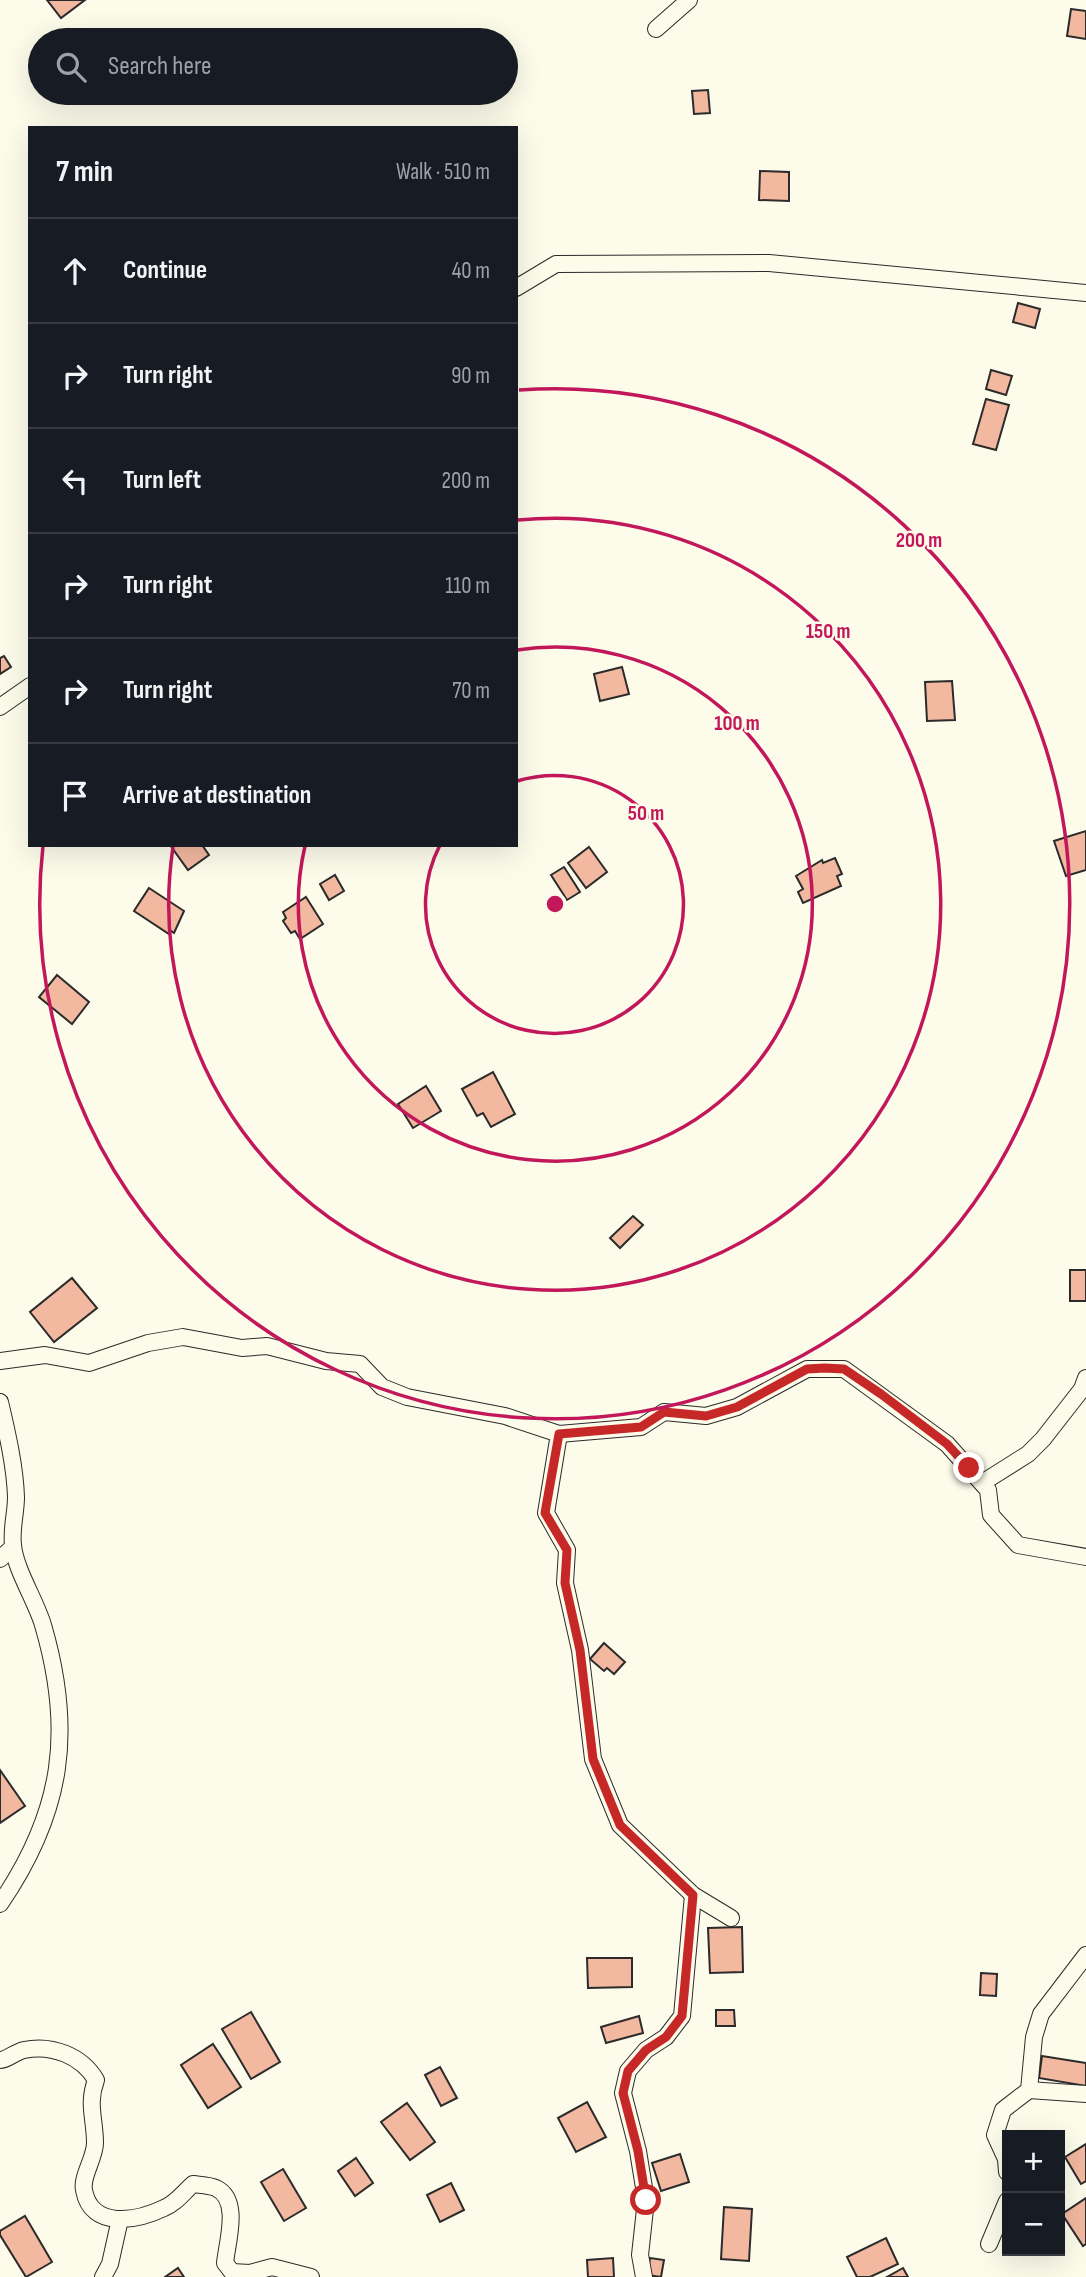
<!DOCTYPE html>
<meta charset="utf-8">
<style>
body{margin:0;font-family:"Sofia Sans Condensed",sans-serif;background:#20242c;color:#f1f3f6}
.controls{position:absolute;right:21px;bottom:21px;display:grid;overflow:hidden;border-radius:0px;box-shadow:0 7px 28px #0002}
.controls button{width:63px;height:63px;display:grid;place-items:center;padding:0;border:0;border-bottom:2px solid #363941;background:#171b24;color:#f1f3f6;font:35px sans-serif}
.stop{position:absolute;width:21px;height:21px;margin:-16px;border:5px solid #c62828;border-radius:50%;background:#fff}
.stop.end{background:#c62828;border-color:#fff;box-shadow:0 2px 7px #0008}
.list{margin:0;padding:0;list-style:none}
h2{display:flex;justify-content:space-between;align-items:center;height:91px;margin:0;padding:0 28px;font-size:30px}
h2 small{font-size:23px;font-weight:400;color:#9ea1a6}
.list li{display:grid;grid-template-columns:46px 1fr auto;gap:21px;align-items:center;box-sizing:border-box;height:105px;padding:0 28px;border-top:2px solid #363941}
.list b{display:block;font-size:26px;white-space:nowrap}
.list em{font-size:23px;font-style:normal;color:#9ea1a6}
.icon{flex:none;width:38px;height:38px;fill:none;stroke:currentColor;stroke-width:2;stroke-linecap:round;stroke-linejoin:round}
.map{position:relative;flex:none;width:1086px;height:2277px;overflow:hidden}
.search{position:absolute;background:#171b24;box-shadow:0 7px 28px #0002;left:28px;top:28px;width:490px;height:77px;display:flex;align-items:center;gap:18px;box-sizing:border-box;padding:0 24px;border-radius:38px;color:#9ea1a6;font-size:26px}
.panel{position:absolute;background:#171b24;box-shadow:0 7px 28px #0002;left:28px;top:126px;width:490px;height:721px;border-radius:0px}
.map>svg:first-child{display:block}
.building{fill:#f2b8a0;stroke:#2b2b2b;stroke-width:2}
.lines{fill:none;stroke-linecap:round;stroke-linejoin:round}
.minor-casing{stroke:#2b2b2b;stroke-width:18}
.minor{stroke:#fdfbea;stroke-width:16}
.route{stroke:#c62828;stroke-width:9}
.ring{fill:none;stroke:#c2185b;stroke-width:3.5}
.centre{fill:#c2185b;stroke:#fdfbea;stroke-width:3.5}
.ring-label{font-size:21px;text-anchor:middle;font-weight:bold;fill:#c2185b;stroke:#fdfbea;stroke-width:5;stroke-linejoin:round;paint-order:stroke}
</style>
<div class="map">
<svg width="1086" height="2277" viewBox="0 0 1086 2277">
<rect width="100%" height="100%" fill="#fdfbea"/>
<!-- building -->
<g class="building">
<polygon points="47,0 85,0 61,18"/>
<polygon points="1071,9 1086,11 1086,39 1067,36"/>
<polygon points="708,90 710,113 694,114 692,91"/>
<polygon points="760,171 789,172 789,201 759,200"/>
<polygon points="1018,303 1040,309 1035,328 1013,322"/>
<polygon points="991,370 1012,376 1006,395 986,389"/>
<polygon points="986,399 1009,405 996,450 973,444"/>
<polygon points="4,656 11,667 0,674 0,658"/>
<polygon points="622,667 629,694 600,701 594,674"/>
<polygon points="952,681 955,720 927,721 925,682"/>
<polygon points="1086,831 1086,870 1066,876 1054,841"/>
<polygon points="170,845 202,845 209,855 188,870"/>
<polygon points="589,847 607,872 586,888 568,863"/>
<polygon points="835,858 842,874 837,876 841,886 803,903 798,892 803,889 796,876 822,860 823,863"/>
<polygon points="564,867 580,892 567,900 551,875"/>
<polygon points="335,875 344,891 329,900 320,884"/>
<polygon points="149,888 184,911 174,933 171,931 169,934 134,911"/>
<polygon points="306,897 323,924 300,939 295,931 291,933 283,921 286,918 283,912"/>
<polygon points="57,975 89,1002 72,1024 39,997"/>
<polygon points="493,1072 515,1114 491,1127 483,1113 477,1116 462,1089"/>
<polygon points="426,1086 441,1111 413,1128 398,1104"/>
<polygon points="633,1216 643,1225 620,1248 610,1238"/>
<rect x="1070" y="1270" width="16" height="31"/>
<polygon points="72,1278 97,1308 54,1342 30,1312"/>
<polygon points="604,1643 625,1662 614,1674 607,1668 604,1671 590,1659"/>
<polygon points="0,1770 25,1806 0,1823"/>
<polygon points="742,1927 743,1972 710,1973 708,1928"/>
<polygon points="587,1958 632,1958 632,1987 588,1988"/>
<polygon points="981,1973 997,1974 996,1996 980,1995"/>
<polygon points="716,2010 734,2010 735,2026 716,2026"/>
<polygon points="251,2012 280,2062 251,2079 222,2029"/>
<polygon points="639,2016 643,2033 606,2043 601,2027"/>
<polygon points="213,2044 241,2087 208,2108 181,2065"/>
<polygon points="1042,2056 1086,2063 1086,2086 1039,2078"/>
<polygon points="440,2067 457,2098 441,2106 425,2075"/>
<polygon points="587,2102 606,2137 576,2152 558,2118"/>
<polygon points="407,2103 435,2142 410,2160 381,2122"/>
<polygon points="1086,2144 1086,2181 1081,2184 1065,2157"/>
<polygon points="680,2154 689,2182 661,2191 652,2163"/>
<polygon points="356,2158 373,2183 355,2196 338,2171"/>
<polygon points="283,2169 306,2208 284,2221 261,2182"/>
<polygon points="451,2183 464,2210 440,2222 427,2195"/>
<polygon points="1086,2198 1086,2244 1083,2246 1062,2214"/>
<polygon points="724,2207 752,2209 749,2261 721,2259"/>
<polygon points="25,2216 52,2262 26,2277 0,2235 0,2231"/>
<polygon points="886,2238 898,2264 870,2277 857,2277 847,2257"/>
<polygon points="613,2258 614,2277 588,2277 587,2260"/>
<polygon points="650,2258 664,2260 661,2277 647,2275"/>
<polygon points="178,2268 184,2277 165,2277"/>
<polygon points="903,2268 908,2277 887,2277"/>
</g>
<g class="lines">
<!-- minor casing -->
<g class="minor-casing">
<g id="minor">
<polyline points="656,29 689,0"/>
<polyline points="516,288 556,264 769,263 1086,293"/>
<polyline points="0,707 30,686"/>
<polyline points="0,1361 45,1355 89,1363 148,1343 183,1337 242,1348 267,1346 326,1361 360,1364 382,1387 407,1397 505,1416 559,1434 641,1427 664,1412 706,1416 737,1407 807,1369 844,1369 947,1444 988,1490 991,1515 1018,1545 1086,1557"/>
<path d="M0 1402C7 1432 15 1466 16 1497 16 1513 11 1529 13 1545 15 1569 36 1601 43 1625 74 1731 63 1812 0 1904"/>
<polyline points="559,1434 546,1513 567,1550 565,1583 580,1650 593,1759 620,1825 693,1895 731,1918"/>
<polyline points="982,1483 1028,1454 1043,1439 1082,1389 1086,1378"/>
<polyline points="0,1559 13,1547"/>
<path d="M0 2060C7 2060 15 2052 24 2050 52 2044 82 2056 96 2080 87 2104 95 2119 95 2143 95 2158 81 2177 84 2190 91 2230 137 2221 164 2208 175 2204 184 2192 193 2184 200 2185 209 2185 216 2188 241 2200 227 2242 225 2263L232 2272 250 2273 272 2267 311 2277"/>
<polyline points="1029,2090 1086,2094"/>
<polyline points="1007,2172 1006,2159 995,2135 1003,2110 1029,2090 1034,2037 1041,2014 1086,1955"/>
<polyline points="989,2244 1007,2201"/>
<polyline points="103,2277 110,2264 120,2219"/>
<polyline points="644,2277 640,2255 646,2200 638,2151 623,2093 628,2071 646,2050 666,2037 682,2016 693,1895"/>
</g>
</g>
<!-- minor -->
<use href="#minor" class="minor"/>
</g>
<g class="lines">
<!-- route -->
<polyline class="route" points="646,2200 638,2151 623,2093 628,2071 646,2050 666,2037 682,2016 693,1895 620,1825 593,1759 580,1650 565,1583 567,1550 545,1513 559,1434 641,1427 664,1412 706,1416 737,1407 807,1369 825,1368 844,1369 881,1394 947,1444 969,1468"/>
</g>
<!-- distance rings -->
<g class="ring">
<path d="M517 781A129 129 0 1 1 440 845"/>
<path d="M517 650A257 257 0 1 1 305 846"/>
<path d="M518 520A386 386 0 1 1 173 847"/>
<path d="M519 390A515 515 0 1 1 43 846"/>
</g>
<circle cx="555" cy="904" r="10" class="centre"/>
<g class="ring-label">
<text x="919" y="547">200 m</text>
<text x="828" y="638">150 m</text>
<text x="737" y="730">100 m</text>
<text x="646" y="820">50 m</text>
</g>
</svg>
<div class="controls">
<button>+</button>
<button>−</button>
</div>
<div class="stop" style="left:646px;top:2200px"></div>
<div class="stop end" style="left:969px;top:1468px"></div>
<div class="search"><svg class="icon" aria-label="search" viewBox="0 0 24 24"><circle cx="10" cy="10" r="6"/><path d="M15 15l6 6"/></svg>Search here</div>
<section class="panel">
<h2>7 min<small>Walk · 510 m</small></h2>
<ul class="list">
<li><svg class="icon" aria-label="ahead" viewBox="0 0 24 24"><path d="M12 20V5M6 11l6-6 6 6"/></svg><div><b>Continue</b></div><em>40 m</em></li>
<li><svg class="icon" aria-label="right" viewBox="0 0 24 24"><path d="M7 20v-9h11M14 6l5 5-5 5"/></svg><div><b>Turn right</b></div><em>90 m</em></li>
<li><svg class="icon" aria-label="left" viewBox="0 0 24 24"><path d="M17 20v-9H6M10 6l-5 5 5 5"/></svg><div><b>Turn left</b></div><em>200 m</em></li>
<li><svg class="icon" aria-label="right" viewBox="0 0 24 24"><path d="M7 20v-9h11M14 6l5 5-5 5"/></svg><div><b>Turn right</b></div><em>110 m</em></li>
<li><svg class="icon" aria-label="right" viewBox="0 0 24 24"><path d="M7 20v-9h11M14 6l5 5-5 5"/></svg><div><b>Turn right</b></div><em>70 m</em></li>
<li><svg class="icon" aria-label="arrive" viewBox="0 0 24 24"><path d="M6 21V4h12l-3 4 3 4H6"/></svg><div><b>Arrive at destination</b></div></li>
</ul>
</section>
</div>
